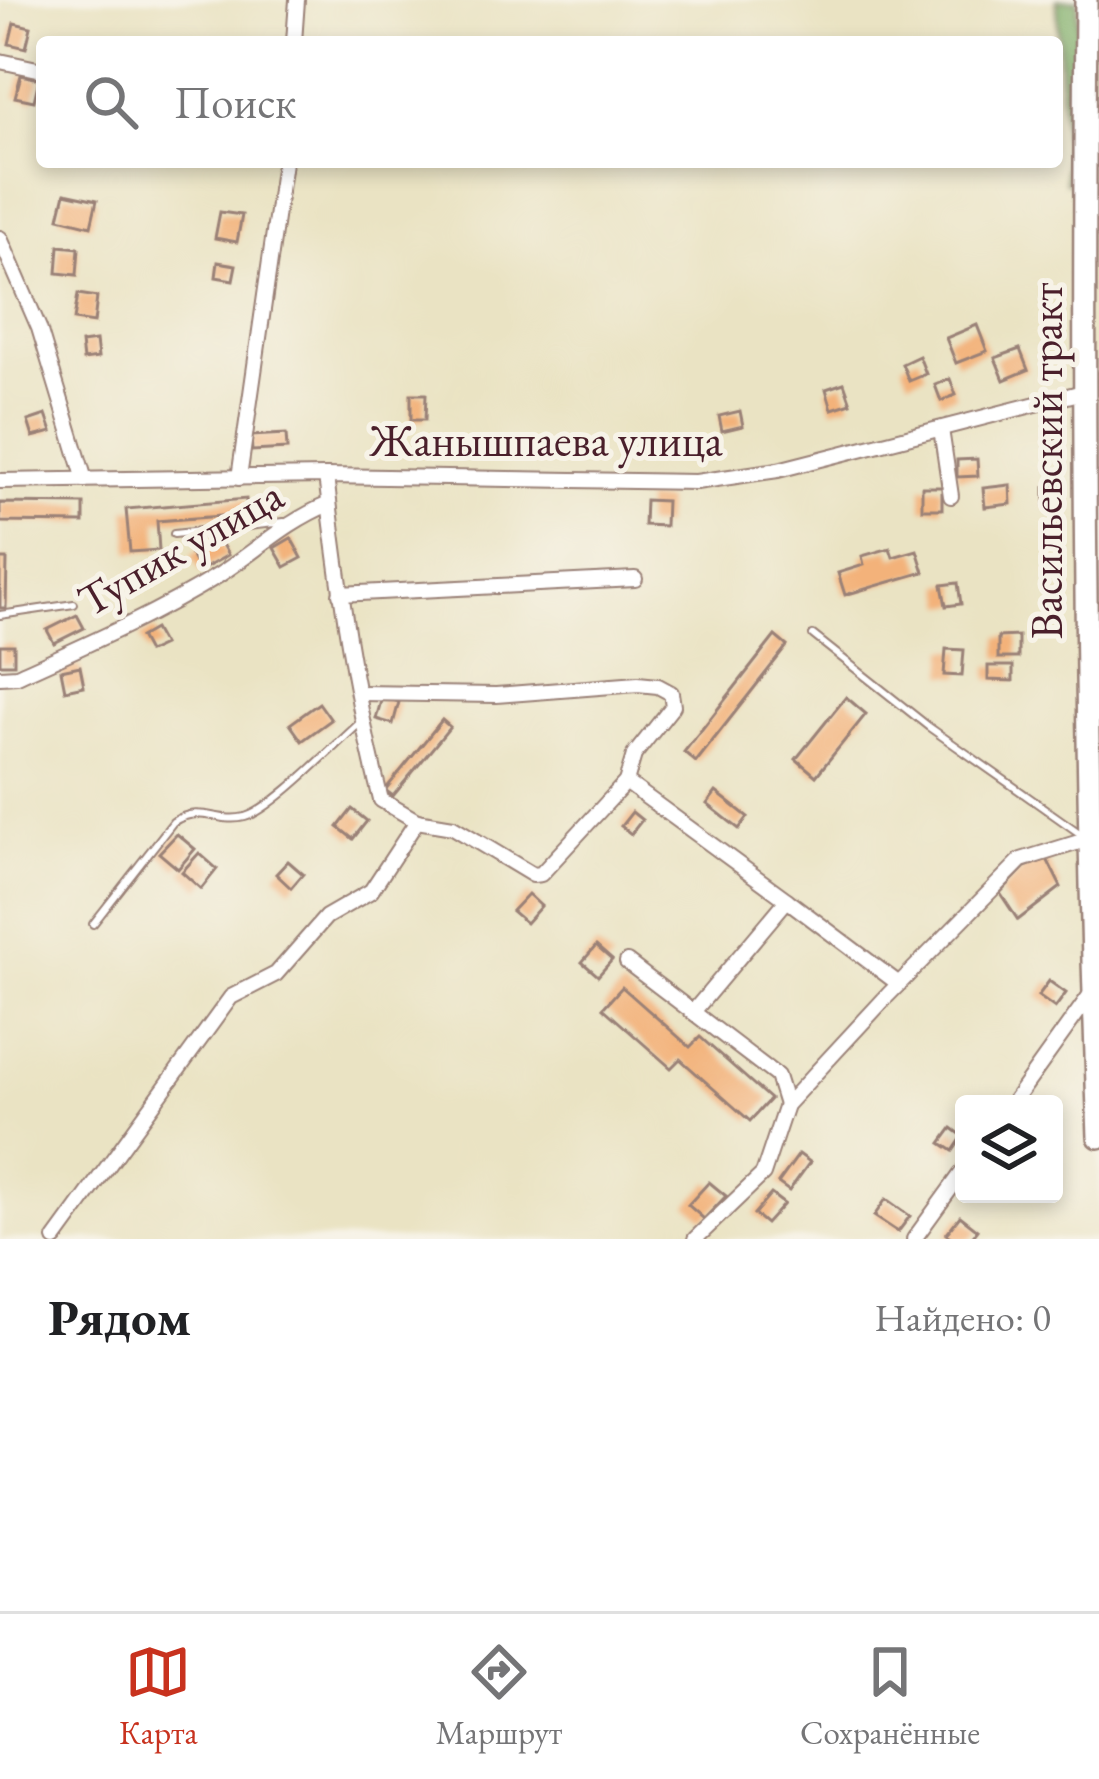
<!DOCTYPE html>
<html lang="ru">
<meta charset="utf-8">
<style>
body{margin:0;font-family:"EB Garamond",serif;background:#f2f2f2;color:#202124}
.controls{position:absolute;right:36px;bottom:36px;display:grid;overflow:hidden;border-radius:12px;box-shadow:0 6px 18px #0003}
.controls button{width:108px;height:108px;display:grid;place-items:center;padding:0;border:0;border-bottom:3px solid #e0e0e0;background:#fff;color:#202124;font:60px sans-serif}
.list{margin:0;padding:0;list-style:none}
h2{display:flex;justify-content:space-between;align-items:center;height:156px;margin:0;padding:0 48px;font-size:51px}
h2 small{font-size:39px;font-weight:400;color:#757577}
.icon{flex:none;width:66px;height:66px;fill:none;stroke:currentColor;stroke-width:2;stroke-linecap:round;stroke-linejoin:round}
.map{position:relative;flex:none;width:1099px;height:1239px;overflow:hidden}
.search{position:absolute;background:#fff;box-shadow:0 6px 18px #0003;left:36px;right:36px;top:36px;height:132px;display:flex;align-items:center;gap:30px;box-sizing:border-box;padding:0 42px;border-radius:12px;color:#757577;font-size:45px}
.sheet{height:372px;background:#fff}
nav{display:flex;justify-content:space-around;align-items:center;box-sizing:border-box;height:168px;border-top:3px solid #e0e0e0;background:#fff;font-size:33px;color:#757577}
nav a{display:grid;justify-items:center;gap:6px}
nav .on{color:#c8321e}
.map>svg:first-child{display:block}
.forest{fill:#7fae68;stroke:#64664a;stroke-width:3}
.building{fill:#f3b27a}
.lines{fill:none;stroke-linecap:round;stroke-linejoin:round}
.lane-casing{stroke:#9a8177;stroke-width:10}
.street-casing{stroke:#9a8177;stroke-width:18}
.primary-casing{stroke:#9a8177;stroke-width:26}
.lane{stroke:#fff;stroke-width:6}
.street{stroke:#fff;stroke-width:14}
.primary{stroke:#fff;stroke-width:21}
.labels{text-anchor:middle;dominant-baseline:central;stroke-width:10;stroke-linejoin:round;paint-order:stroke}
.street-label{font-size:45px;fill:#4a1f2b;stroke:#f7f3e8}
</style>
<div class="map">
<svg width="1099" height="1239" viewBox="0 0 1099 1239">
<rect width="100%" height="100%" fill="#f7f3e8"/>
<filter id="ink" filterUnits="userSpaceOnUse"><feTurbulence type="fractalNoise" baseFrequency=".00833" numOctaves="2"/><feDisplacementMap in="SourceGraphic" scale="24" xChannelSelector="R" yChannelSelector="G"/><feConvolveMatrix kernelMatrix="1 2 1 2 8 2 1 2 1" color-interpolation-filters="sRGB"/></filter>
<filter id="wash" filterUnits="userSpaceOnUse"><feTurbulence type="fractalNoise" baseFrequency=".004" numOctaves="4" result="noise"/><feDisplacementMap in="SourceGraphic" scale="48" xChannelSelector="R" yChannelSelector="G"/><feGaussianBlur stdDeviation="2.7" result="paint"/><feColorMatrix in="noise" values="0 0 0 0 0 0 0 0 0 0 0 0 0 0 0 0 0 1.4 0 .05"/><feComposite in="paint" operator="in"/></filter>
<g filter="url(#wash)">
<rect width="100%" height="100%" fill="#eae3c3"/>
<!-- forest -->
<polygon class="forest" points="1057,0 1078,0 1077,184 1065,182"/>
<g id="blocks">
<!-- building -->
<g class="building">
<polygon points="14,23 31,27 26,48 9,44"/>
<polygon points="21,75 39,79 34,101 15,97"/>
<polygon points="65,193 97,200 91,226 59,218"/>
<polygon points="220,212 242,215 237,242 215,238"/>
<polygon points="59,246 79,248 77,275 57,273"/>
<polygon points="218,262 236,265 233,280 216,277"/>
<polygon points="78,294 97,297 94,323 74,320"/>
<polygon points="977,325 987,351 956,363 946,338"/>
<polygon points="96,341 98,358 83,360 81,343"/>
<polygon points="1020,349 1028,370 1004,380 995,358"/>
<polygon points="919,356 926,374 909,381 902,364"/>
<polygon points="950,379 956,395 941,401 935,385"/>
<polygon points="844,383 851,403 832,409 826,389"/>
<polygon points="411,394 426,394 425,420 411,420"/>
<polygon points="740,411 743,426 722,431 719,416"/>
<polygon points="46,415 52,432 33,437 28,421"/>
<polygon points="1058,420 1059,439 1047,439 1046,421"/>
<polygon points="286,434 287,449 252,451 251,436"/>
<polygon points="977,459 978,476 957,477 957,460"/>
<polygon points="1010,485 1011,504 985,507 983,488"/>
<rect x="922" y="487" width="20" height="22"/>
<rect x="1045" y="487" width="15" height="20"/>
<polygon points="246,499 247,514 157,521 159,550 130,552 126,509"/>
<polygon points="645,500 666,501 665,526 644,525"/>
<polygon points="0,503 84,504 84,523 0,522"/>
<polygon points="291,538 302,558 285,567 274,548"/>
<polygon points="219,539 228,555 200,571 191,555"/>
<polygon points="890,548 893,557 917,550 924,572 845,595 838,573 864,565 862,556"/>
<polygon points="0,559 7,559 6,608 0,608"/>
<polygon points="958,583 961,604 946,606 942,585"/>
<polygon points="77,615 84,628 54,643 47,630"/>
<polygon points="154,629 163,645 148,652 140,637"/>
<polygon points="775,636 787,646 696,762 684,752"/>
<polygon points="1018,636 1018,658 998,658 998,637"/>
<rect x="0" y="645" width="14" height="19"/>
<polygon points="946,649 964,650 962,676 944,675"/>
<polygon points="80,666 84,686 65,690 61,670"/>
<polygon points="988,666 1013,666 1013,681 988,680"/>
<polygon points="382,697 399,702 393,724 376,719"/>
<polygon points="846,697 866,714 816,776 796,759"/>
<polygon points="319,703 331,720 302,741 290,724"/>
<polygon points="442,720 450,727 393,796 385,790"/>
<polygon points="716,792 748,817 739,829 707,804"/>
<polygon points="352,809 367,821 353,839 338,827"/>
<polygon points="632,812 642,820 631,834 621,826"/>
<polygon points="177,834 195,849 178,869 159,853"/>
<polygon points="199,853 217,869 201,889 182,872"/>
<polygon points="1047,859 1061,887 1018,920 1000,893 1025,867"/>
<polygon points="288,861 303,874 291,888 276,874"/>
<polygon points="528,894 541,906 526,923 512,911"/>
<polygon points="596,946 612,960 598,976 582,962"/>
<polygon points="1049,981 1066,993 1055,1008 1038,996"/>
<polygon points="622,987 690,1047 700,1037 770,1099 750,1121 680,1059 671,1068 603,1008"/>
<polygon points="952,1128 963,1136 953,1151 941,1143"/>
<polygon points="799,1154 810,1162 789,1191 778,1183"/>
<polygon points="709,1182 726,1196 704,1219 688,1205"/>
<polygon points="771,1194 784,1204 766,1224 754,1214"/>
<polygon points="886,1199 910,1216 898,1232 874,1216"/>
<polygon points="960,1216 978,1230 971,1239 953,1239 946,1234"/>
</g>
</g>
</g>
<g filter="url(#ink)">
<use href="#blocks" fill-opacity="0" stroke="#9a8177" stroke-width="3"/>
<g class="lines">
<!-- lane casing -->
<g class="lane-casing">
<g id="lane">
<polyline points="174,534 284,522"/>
<polyline points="0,615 74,604"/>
<polyline points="813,635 929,727 1085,837"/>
<path d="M93 924 173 822C200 804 218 824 245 817 271 811 338 742 361 722"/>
</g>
</g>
<!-- street casing -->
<g class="street-casing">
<g id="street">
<polyline points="294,42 297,0"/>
<polyline points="0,61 42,70"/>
<polyline points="0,238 39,328 85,480"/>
<polyline points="941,429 951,496"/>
<polyline points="239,478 284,162"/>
<polyline points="0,481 326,476 696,482 778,470 1083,392"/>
<polyline points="340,594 635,579"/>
<path d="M0 677 17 676C86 645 155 615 219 575 256 551 287 521 329 504"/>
<polyline points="360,693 496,695 638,684 658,686 671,693 673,706 634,755 626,782"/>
<polyline points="417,821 453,827 533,875 541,874 626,782 787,900"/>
<polyline points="627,962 777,1076 786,1105"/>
<polyline points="693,1012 787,900 899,984"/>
<polyline points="1012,1104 1093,991"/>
<path d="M55 1239 231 997 276 974 326 917 371 891 417 821 381 800C354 694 339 585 326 476"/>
<polyline points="695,1239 763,1174 786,1105 888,995 1021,860 1089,839"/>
<polyline points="914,1239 964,1170"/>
</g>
</g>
<!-- primary casing -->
<g class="primary-casing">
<path id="primary" d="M1086 0C1083 379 1084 758 1099 1137"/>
</g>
<!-- lane -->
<use href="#lane" class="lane"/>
<!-- street -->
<use href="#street" class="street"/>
<!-- primary -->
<use href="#primary" class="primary"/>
</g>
</g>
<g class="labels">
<!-- street labels -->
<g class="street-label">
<text x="546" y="440">Жанышпаева улица</text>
<text transform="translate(1046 461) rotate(-90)">Васильевский тракт</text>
<text transform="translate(180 547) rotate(-30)">Тупик улица</text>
</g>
</g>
</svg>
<div class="controls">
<button><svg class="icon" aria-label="layers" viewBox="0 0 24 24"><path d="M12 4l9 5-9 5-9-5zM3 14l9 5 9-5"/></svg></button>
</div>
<div class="search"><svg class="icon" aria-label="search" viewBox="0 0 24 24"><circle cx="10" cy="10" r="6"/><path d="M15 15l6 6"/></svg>Поиск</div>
</div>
<section class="sheet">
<h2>Рядом<small>Найдено: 0</small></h2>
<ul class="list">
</ul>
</section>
<nav>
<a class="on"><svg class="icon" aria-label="map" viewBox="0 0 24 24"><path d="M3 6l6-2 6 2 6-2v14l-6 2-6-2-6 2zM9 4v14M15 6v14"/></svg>Карта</a>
<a><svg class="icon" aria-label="directions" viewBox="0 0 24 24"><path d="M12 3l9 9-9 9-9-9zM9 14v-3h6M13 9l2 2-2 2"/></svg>Маршрут</a>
<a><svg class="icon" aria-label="saved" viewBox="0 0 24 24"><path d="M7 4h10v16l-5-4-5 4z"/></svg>Сохранённые</a>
</nav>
